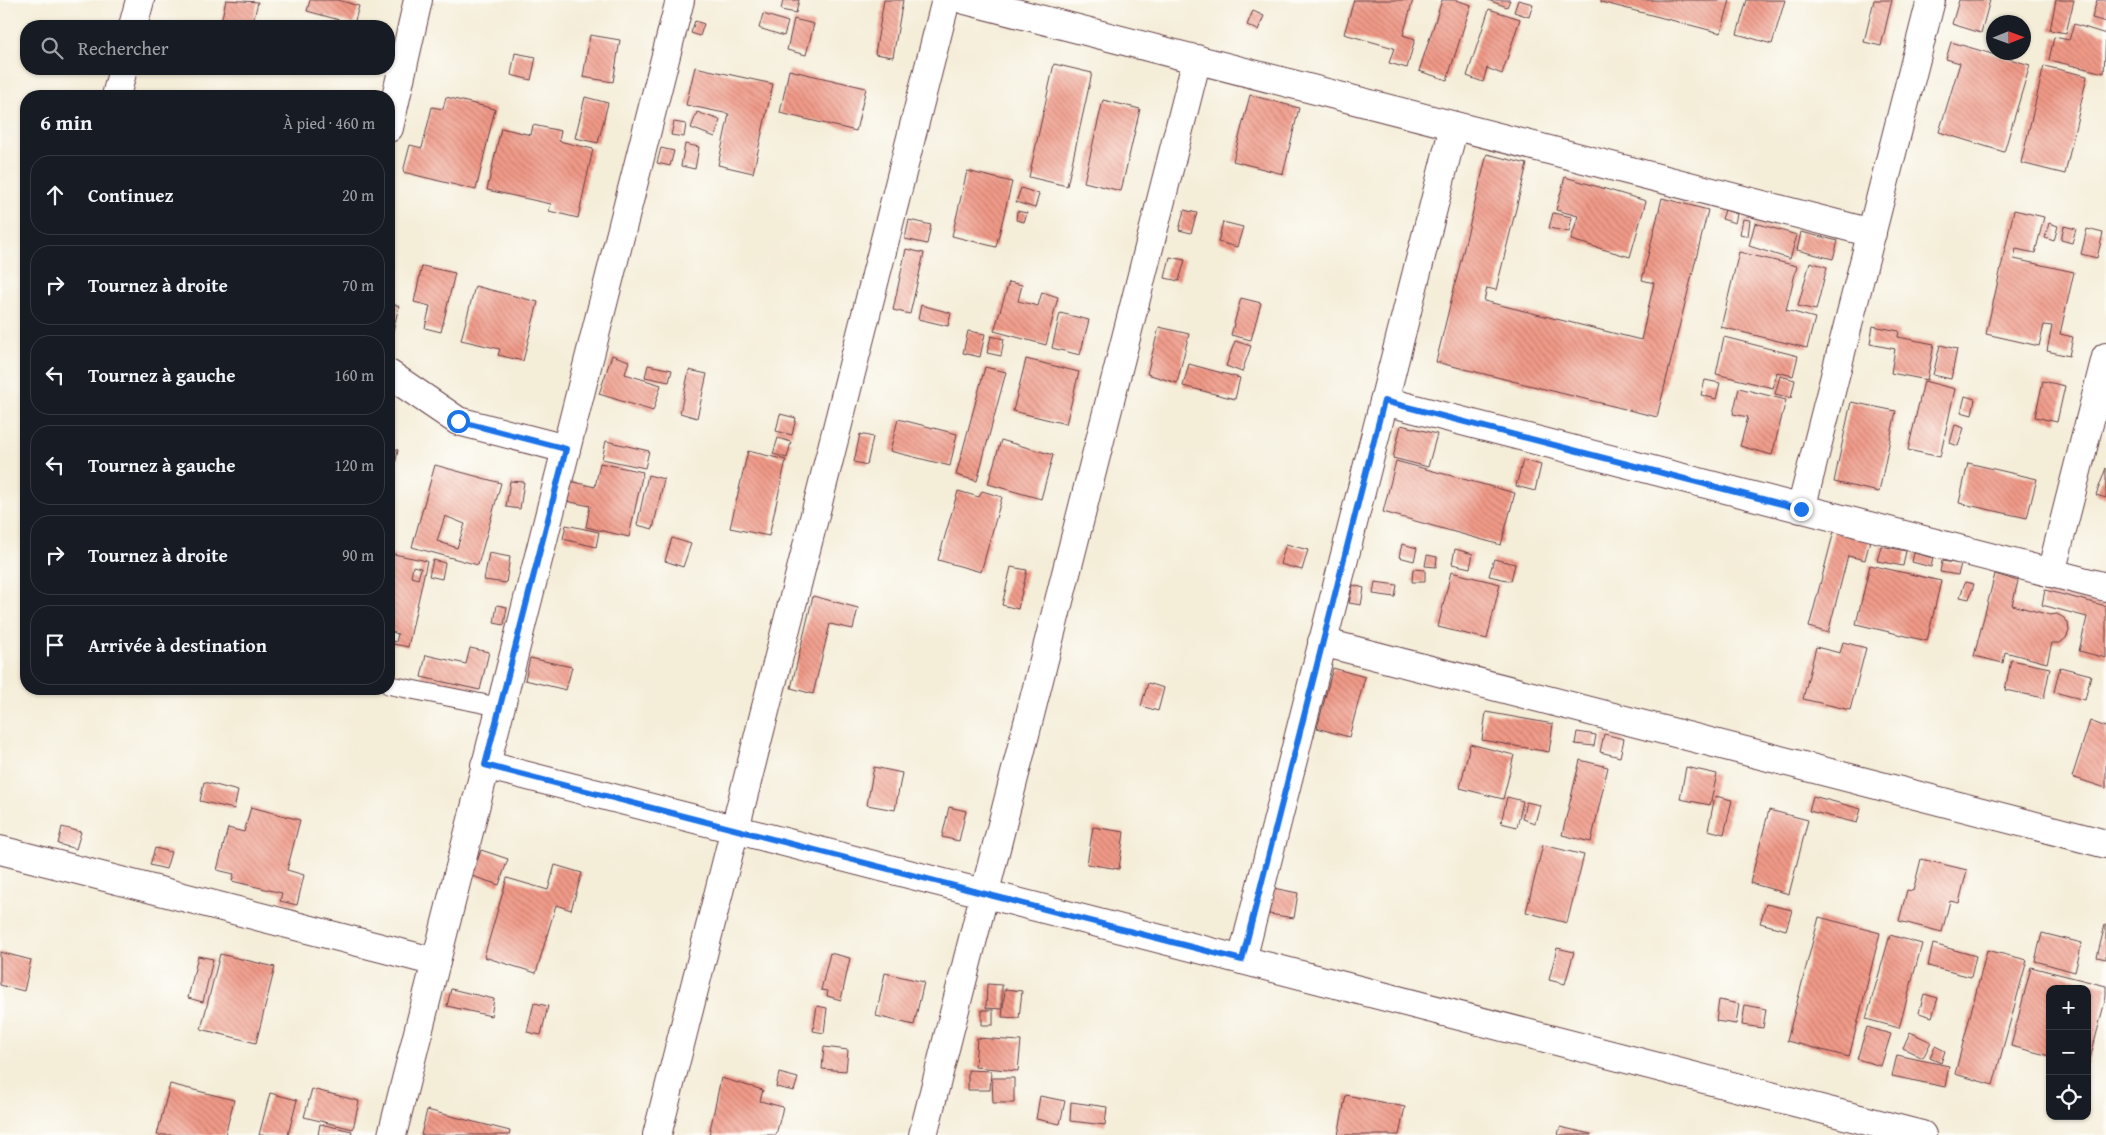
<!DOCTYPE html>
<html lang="fr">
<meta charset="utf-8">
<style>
body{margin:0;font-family:"Gentium Book Plus",serif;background:#242831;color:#f1f3f6}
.controls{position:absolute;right:15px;bottom:15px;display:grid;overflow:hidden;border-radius:10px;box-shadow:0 1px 4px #0004}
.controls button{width:45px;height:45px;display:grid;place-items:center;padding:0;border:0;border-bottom:1px solid #363941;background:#171b24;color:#f1f3f6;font:25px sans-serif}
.compass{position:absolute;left:1986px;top:15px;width:45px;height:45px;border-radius:50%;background:#171b24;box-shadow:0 1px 4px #0004;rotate:89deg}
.stop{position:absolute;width:15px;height:15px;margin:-11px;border:4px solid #1a73e8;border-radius:50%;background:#fff}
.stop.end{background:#1a73e8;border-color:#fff;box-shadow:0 1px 5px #0008}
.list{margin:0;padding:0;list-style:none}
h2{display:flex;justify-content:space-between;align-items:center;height:65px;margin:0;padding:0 20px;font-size:21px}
h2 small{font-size:16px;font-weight:400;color:#9ea1a6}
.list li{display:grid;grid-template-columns:32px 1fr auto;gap:15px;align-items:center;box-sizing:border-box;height:80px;margin:0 10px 10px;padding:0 10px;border:1px solid #363941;border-radius:20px}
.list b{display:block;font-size:19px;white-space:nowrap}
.list em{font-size:16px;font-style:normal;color:#9ea1a6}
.icon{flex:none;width:28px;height:28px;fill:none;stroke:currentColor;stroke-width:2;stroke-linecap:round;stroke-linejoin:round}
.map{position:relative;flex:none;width:2106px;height:1135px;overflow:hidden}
.search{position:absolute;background:#171b24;box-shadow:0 1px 4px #0004;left:20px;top:20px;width:375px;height:55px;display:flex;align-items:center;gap:12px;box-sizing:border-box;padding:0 18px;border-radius:20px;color:#9ea1a6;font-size:19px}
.panel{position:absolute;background:#171b24;box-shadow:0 1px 4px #0004;left:20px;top:90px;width:375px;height:605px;border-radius:20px}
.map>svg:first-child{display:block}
.building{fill:url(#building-back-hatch);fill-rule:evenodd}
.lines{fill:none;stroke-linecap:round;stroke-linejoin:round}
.service-casing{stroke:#643e45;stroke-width:20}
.minor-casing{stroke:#643e45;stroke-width:30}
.service{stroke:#fff;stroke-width:18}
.minor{stroke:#fff;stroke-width:28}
.route{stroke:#1a73e8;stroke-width:6}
</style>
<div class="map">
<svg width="2106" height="1135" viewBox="0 0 2106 1135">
<defs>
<pattern id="building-back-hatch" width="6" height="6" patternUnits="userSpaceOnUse" patternTransform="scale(1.25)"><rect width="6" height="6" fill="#f19a88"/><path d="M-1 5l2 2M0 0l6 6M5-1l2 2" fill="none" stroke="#c57d6f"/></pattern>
</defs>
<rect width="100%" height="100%" fill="#fdfcf7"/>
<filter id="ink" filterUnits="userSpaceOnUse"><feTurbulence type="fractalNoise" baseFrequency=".02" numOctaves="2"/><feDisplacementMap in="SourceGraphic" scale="10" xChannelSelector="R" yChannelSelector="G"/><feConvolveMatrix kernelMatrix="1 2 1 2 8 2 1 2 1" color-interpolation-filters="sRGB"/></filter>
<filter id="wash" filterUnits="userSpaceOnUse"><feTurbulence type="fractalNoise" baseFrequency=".0096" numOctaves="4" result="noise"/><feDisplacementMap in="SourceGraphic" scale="20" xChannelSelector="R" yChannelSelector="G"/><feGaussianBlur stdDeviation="1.12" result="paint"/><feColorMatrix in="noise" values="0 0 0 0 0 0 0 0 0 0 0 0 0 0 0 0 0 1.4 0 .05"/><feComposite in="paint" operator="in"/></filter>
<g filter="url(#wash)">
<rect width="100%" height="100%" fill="#f4edd8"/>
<g id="blocks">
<!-- building -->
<g class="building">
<polygon points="226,0 258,2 252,26 220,26"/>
<polygon points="310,0 338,0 359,6 354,24 307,11"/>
<polygon points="783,0 799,0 796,13 781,10"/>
<polygon points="884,0 903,0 893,57 875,54"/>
<polygon points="1354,0 1413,0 1403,35 1415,39 1407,68 1389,63 1394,48 1344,34"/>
<polygon points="1442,0 1456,0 1471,5 1447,80 1419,71"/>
<polygon points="1488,0 1510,0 1507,7"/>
<polygon points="1518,0 1533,4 1529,17 1514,12"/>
<polygon points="1601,0 1730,0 1721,33 1601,2"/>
<polygon points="1747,0 1785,0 1772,44 1737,34"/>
<polygon points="1874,0 1892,0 1881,46 1864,42"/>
<polygon points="1959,0 1990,0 1981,33 1952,24"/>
<polygon points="2056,0 2074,0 2066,33 2050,30"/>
<polygon points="2097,0 2106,0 2106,22 2092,18"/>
<polygon points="1489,9 1520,19 1502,74 1487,68 1483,82 1467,76"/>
<polygon points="1253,11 1264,16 1258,30 1247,25"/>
<polygon points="763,14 788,22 784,36 759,28"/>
<polygon points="794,19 814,24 806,55 787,50"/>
<polygon points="695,21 704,24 700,36 691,33"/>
<polygon points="2074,24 2106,34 2104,73 2049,60 2054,37 2069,40"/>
<polygon points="590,35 620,40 613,82 583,77"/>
<polygon points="1951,42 2030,65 2004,152 1939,132 1960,63 1946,59"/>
<polygon points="515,53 536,57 531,80 511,75"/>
<polygon points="1054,64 1092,73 1067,186 1029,177"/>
<polygon points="2044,66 2087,76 2065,174 2021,163"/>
<polygon points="695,67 773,84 753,173 718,165 729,114 686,105"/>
<polygon points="789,70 866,88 856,131 780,113"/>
<polygon points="1250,95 1299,108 1283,174 1233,161"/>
<polygon points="446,97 495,109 476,190 403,172 410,145 422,148 432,107 443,109"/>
<polygon points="585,97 608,103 598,143 575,138"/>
<polygon points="1103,100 1140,109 1121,191 1084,182"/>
<polygon points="697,112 720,120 715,137 691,128"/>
<polygon points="674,122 686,124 684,137 671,135"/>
<polygon points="533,125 561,131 559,141 593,149 578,218 549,211 551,204 487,190 501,128 531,135"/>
<polygon points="685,144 699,147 695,169 681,166"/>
<polygon points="661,148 674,151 670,166 657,163"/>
<polygon points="1487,154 1527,164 1496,290 1487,288 1484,301 1641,340 1654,283 1642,280 1662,198 1708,210 1657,417 1436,362"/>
<polygon points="967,171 1012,182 996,247 952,236"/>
<polygon points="1565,177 1646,201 1630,257 1571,240 1578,216 1556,210"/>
<polygon points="1021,188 1039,194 1035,208 1016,202"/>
<polygon points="1184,210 1197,213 1191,233 1179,230"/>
<polygon points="1725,210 1737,214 1735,223 1722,219"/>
<polygon points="2014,210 2044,217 2035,253 2016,249 2014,259 2074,272 2060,334 2073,337 2069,356 2047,351 2052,326 2044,325 2039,346 1986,334"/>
<polygon points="1017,211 1027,213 1024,222 1016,220"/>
<polygon points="1553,213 1572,217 1569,232 1549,228"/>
<polygon points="1743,219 1750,220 1748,236 1740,234"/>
<polygon points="909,220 931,225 927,244 905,239"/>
<polygon points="1223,222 1243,227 1237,247 1218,242"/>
<polygon points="1755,223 1797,235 1790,259 1749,246"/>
<polygon points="2049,223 2058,226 2054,241 2045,238"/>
<polygon points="2064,226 2076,229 2072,243 2061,240"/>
<polygon points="2087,229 2103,233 2097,258 2081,254"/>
<polygon points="1801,232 1838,241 1833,259 1797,250"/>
<polygon points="906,249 924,253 910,314 893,310"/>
<polygon points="1739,252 1797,266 1786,310 1815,318 1807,348 1721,327"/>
<polygon points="1170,257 1185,260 1179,281 1165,278"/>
<polygon points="1810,262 1827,267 1816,310 1798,306"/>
<polygon points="422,266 455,273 441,332 425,328 430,306 414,302"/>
<polygon points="1009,282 1022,285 1018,301 1038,306 1042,292 1058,297 1046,345 994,331"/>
<polygon points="475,286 538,302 523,361 498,355 500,349 461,340"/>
<polygon points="1241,298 1261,303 1251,340 1231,335"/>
<polygon points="389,303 399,306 391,339 389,338"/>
<polygon points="921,305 951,313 948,326 918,319"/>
<polygon points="1060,313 1089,320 1080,355 1052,348"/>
<polygon points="1873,326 1899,331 1898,337 1934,344 1927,380 1891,373 1895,349 1870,344"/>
<polygon points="1159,327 1189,334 1177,383 1147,374"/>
<polygon points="968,331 985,334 980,357 963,353"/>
<polygon points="991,336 1004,339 1001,356 987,353"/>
<polygon points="1724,337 1798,356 1793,376 1777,372 1773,388 1716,374"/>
<polygon points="1235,341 1251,346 1242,372 1226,366"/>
<polygon points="1940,345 1957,349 1951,379 1933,375"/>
<polygon points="612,355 629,361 625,374 661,385 653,411 599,394"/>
<polygon points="1026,359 1079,372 1066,424 1013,411"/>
<polygon points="1189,364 1240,378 1235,399 1183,386"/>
<polygon points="648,365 672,370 669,382 645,377"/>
<polygon points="985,367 1006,372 977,481 956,475"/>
<polygon points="689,370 707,374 697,418 680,413"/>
<polygon points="1780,376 1795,380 1791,398 1775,394"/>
<polygon points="1705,380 1720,383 1716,399 1701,395"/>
<polygon points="1924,381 1955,389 1940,457 1908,450"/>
<polygon points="2043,381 2065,386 2057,422 2035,417"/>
<polygon points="1739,388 1786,400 1772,455 1740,446 1748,417 1733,414"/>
<polygon points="1965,396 1975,399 1972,415 1961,412"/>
<polygon points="1851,402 1896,411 1879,492 1834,482"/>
<polygon points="780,414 796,418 792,435 776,431"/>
<polygon points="898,419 957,434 950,466 890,451"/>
<polygon points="1401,425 1437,434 1428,467 1393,458"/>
<polygon points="1955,425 1964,428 1958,446 1950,443"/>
<polygon points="860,434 873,437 867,465 854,462"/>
<polygon points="778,438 791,442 787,458 773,454"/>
<polygon points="1001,440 1053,455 1041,499 988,484"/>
<polygon points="606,441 649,451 645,468 602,459"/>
<polygon points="389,449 398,450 392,480 389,479"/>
<polygon points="748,451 786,460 769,536 730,528"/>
<polygon points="1523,460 1541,465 1535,491 1516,486"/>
<polygon points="1396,461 1515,493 1501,545 1383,512"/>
<polygon points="600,463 643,472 629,537 586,527 590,506 566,501 570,481 595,487"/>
<polygon points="1968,463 2037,479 2027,518 1959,503"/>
<path d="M435 465 501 483 478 565 412 547ZM445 516 465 524 457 548 437 541Z"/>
<polygon points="2106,468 2106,498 2096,495"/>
<polygon points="648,475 664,479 653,529 637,525"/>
<polygon points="510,481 524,482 520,509 506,507"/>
<polygon points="958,491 979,497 982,491 1002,497 981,572 938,560"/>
<polygon points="566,525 599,532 596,547 563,539"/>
<polygon points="1834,531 1870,540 1865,560 1848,556 1828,633 1809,627"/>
<polygon points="672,538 691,544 683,567 665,561"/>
<polygon points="1286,544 1308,550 1302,570 1280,564"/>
<polygon points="1402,544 1417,548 1414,561 1399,557"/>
<polygon points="1881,546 1906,551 1903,566 1877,561"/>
<polygon points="1455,549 1473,554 1470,568 1452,564"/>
<path d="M389 553 427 561 408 647 389 643V640L396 642 398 634 389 631ZM413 566 421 568 418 579 411 577Z"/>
<polygon points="489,553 510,557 506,583 484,580"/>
<polygon points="1914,553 1933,558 1931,567 1912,562"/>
<polygon points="1427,555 1437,557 1436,567 1425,566"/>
<polygon points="1494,559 1515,564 1511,581 1489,576"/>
<polygon points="433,560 445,563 442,579 429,576"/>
<polygon points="1942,561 1961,564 1958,575 1940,572"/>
<polygon points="1870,565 1941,581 1927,641 1856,624"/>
<polygon points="1011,567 1027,570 1018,609 1002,605"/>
<polygon points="1413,569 1425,570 1425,582 1412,582"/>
<polygon points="1451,572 1500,584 1487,639 1438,627"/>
<polygon points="1995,574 2018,581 2012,605 2050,615 2057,614 2064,618 2068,623 2069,631 2066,638 2060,643 2052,643 2047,663 2005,652 2003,663 1974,656"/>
<polygon points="1375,582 1397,585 1395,597 1373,594"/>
<polygon points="1965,582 1974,584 1969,599 1960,597"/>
<polygon points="1353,585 1364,588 1361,605 1349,603"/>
<polygon points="2045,590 2106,606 2106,658 2079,651 2087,617 2042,605"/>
<polygon points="813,596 858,608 853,629 830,624 813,694 791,688"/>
<polygon points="497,605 507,607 504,625 494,623"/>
<polygon points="1843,642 1866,648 1850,710 1803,699 1816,647 1840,653"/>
<polygon points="470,648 489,652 480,690 421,677 426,655 466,664"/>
<polygon points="530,658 572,667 566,690 525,680"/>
<polygon points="2011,660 2050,668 2044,698 2005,690"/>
<polygon points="2060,667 2091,675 2085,700 2054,692"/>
<polygon points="1333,668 1365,677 1349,737 1317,728"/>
<polygon points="1148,683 1164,688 1158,711 1141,706"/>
<polygon points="1486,712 1553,724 1549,752 1482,740"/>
<polygon points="2090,721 2106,727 2106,788 2072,777"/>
<polygon points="1577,732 1596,735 1594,746 1575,744"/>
<polygon points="1604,734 1624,739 1620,757 1600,752"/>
<polygon points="1470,744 1514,755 1503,799 1460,788"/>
<polygon points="1580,760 1608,767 1591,842 1562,835"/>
<polygon points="874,767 902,773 895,810 867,805"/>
<polygon points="1686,767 1717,774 1710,805 1680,799"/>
<polygon points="204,782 238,791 234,809 200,801"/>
<polygon points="1715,796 1732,800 1724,834 1708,830"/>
<polygon points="1813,796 1861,809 1857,823 1809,811"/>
<polygon points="1507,797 1523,801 1517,827 1501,823"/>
<polygon points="1526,802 1540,805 1535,823 1522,819"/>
<polygon points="251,807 300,820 287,870 304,875 297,905 280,901 282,893 232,881 234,874 217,870 228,828 244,832"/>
<polygon points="949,807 966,811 959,841 942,837"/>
<polygon points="1769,810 1808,820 1789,894 1750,883"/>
<polygon points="62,827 81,832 76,849 58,844"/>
<polygon points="1093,827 1124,832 1119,869 1087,864"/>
<polygon points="1543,845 1584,855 1567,923 1526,912"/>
<polygon points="155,848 171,852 166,869 150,865"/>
<polygon points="481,850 508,859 499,885 472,876"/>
<polygon points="1921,859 1967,870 1959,903 1950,901 1942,932 1899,921 1907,890 1913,891"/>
<polygon points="555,865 582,873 571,910 556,905 536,973 484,957 507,878 548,890"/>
<polygon points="1273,888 1298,893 1294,918 1269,914"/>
<polygon points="1766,904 1792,910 1786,930 1760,923"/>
<polygon points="1819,917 1880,933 1849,1057 1787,1041"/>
<polygon points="2105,925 2106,925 2106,959 2097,957"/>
<polygon points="2042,933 2082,943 2075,972 2035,961"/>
<polygon points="1890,935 1922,944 1899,1028 1866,1019"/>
<polygon points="1933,944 1976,956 1971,977 1928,966"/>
<polygon points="1557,948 1574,952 1565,984 1549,980"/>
<polygon points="1987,950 2027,960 1993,1085 1955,1074"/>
<polygon points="0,952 31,960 24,991 0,985"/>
<polygon points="830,953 850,958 841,1000 827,996 828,991 821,990"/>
<polygon points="220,954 275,967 256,1043 201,1029"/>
<polygon points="198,956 213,959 203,1002 188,998"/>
<polygon points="2031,967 2106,986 2106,997 2088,1067 2087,989 2050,989 2050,1056 2011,1046"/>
<polygon points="885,973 924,982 914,1025 876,1016"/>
<polygon points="987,984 1002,985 1002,1009 986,1008"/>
<polygon points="451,989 494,999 491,1016 447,1006"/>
<polygon points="1005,989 1022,991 1019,1018 1002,1017"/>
<polygon points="1924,994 1938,998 1932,1017 1919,1013"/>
<polygon points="1719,1000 1739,1004 1736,1024 1716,1021"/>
<polygon points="534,1003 548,1006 541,1035 527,1032"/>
<polygon points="1745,1005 1766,1009 1763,1028 1742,1025"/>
<polygon points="817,1006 827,1008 824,1033 813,1031"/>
<rect x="982" y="1010" width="11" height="15"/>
<polygon points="1867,1027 1891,1034 1881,1066 1857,1059"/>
<polygon points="1910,1032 1931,1042 1923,1058 1903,1048"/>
<polygon points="977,1038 1021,1041 1018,1071 975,1067"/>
<polygon points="1935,1046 1945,1051 1941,1063 1930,1058"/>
<polygon points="824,1047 848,1050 846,1071 822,1069"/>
<polygon points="1897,1055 1949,1066 1945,1087 1892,1076"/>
<polygon points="968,1070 991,1071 990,1090 968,1090"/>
<polygon points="779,1073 798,1078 794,1091 776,1087"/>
<polygon points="721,1078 763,1090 760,1101 783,1107 776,1135 709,1135"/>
<polygon points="992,1078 1014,1078 1014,1103 993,1103"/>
<polygon points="170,1084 234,1100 225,1135 157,1135"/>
<polygon points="312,1089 359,1101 353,1129 304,1117"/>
<polygon points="270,1093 297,1100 288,1135 259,1135"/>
<polygon points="1346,1095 1405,1107 1399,1135 1338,1135"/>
<polygon points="1040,1096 1065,1101 1060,1124 1036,1119"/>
<polygon points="1071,1102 1107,1107 1105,1125 1070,1121"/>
<polygon points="427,1110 510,1131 509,1135 421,1135"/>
<polygon points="320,1124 352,1131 351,1135 318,1135"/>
<polygon points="1560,1127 1591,1134 1591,1135 1558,1135"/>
</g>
</g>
</g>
<g filter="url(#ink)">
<use href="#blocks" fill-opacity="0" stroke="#643e45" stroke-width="1"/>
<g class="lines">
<!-- service casing -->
<g class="service-casing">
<polyline id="service" points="389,685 500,707"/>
</g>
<!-- minor casing -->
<g class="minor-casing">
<g id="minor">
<polyline points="965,0 1872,233"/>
<polyline points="133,26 140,0"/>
<polyline points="116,96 123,69"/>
<polyline points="389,128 418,0"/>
<polyline points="389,374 458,421 566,449"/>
<polyline points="1384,401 2106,587"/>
<polyline points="1801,509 1931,0"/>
<polyline points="2051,573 2106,357"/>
<polyline points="1322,642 2106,844"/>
<polyline points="485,765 1922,1135"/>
<polyline points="0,850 436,962"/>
<polyline points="1242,960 1454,126"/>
<polyline points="392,1135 680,0"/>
<polyline points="657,1135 946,0"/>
<polyline points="923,1135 1197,59"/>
</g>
</g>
<!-- service -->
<use href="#service" class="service"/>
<!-- minor -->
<use href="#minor" class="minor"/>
</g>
</g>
<g class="lines" filter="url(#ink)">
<!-- route -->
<polyline class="route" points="458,421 566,449 485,765 1242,960 1384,401 1801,509"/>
</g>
</svg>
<div class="controls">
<button>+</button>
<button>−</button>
<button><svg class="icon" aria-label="locate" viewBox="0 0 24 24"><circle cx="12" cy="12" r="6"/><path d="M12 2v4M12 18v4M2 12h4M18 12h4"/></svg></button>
</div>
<svg class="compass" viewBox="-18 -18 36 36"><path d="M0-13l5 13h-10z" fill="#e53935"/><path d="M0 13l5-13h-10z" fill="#9ea1a6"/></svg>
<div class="stop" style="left:458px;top:421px"></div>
<div class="stop end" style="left:1801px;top:509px"></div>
<div class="search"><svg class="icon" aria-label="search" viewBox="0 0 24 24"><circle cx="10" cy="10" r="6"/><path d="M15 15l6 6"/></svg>Rechercher</div>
<section class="panel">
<h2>6 min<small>À pied · 460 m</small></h2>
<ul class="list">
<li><svg class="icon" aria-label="ahead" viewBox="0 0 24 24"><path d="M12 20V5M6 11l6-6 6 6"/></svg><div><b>Continuez</b></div><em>20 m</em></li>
<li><svg class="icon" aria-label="right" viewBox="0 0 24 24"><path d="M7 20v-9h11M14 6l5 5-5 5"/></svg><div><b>Tournez à droite</b></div><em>70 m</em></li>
<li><svg class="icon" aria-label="left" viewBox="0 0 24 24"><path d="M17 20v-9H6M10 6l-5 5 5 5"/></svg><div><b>Tournez à gauche</b></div><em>160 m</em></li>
<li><svg class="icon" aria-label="left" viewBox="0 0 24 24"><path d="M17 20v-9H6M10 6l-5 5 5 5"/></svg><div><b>Tournez à gauche</b></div><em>120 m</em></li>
<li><svg class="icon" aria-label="right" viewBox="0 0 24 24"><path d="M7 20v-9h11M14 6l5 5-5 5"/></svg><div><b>Tournez à droite</b></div><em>90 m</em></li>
<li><svg class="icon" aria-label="arrive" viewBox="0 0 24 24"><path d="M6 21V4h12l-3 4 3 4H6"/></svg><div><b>Arrivée à destination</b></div></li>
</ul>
</section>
</div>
